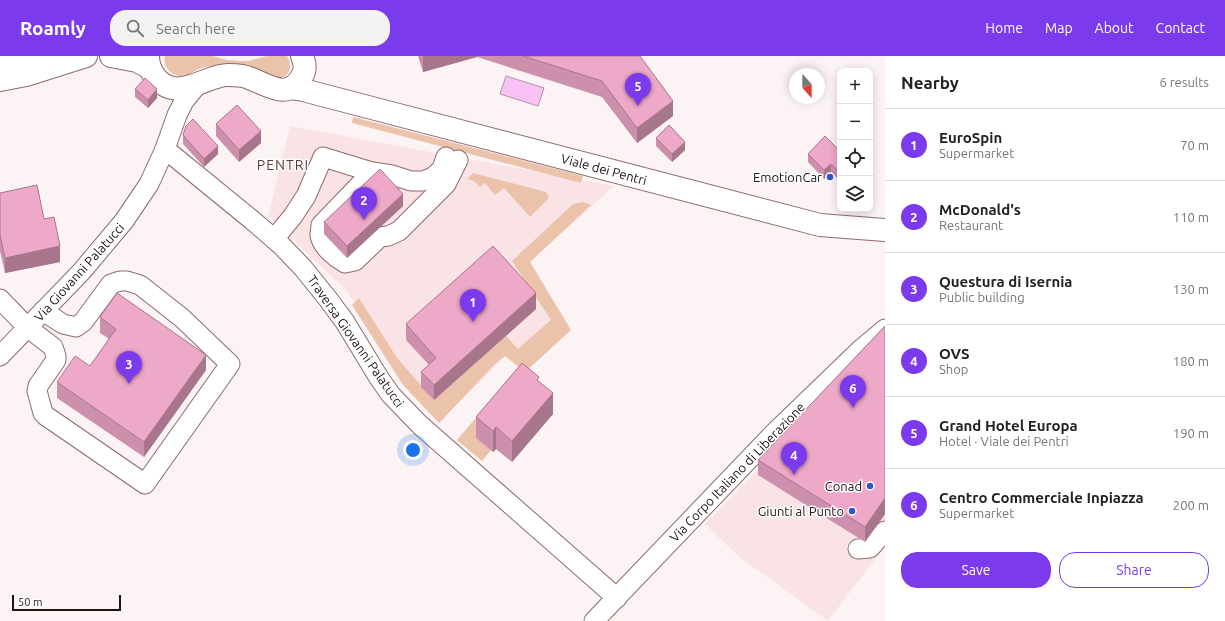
<!DOCTYPE html>
<meta charset="utf-8">
<style>
body{margin:0;font-family:Ubuntu,sans-serif;background:#f2f2f2;color:#222}
.controls{position:absolute;right:12px;top:12px;display:grid;overflow:hidden;border-radius:8px;box-shadow:0 2px 10px #0003}
.controls button{width:36px;height:36px;display:grid;place-items:center;padding:0;border:0;border-bottom:1px solid #e0e0e0;background:#fff;color:#222;font:20px sans-serif}
.compass{position:absolute;left:789px;top:12px;width:36px;height:36px;border-radius:50%;background:#fff;box-shadow:0 2px 10px #0003;rotate:159deg}
.scale{position:absolute;left:12px;bottom:10px;width:109px;box-sizing:border-box;padding-left:4px;border:2px solid #211214;border-top:0;font-size:11px;line-height:14px;white-space:nowrap;color:#211214;-webkit-text-stroke:3px #fff;paint-order:stroke}
.you{position:absolute;left:413px;top:394px;width:14px;height:14px;margin:-10px;border:3px solid #fff;border-radius:50%;background:#1a73e8;box-shadow:0 0 0 6px #1a73e833}
.badge{display:grid;place-items:center;width:26px;height:26px;border-radius:50%;background:#7c3aed;color:#fff;font-size:13px;font-weight:700}
.pin{position:absolute;translate:-50% -33px;filter:drop-shadow(0 1px 2px #0008)}
.pin::after{content:'';position:absolute;top:21px;width:14px;height:12px;background:inherit;clip-path:polygon(0 0,100% 0,50% 100%)}
.list{margin:0;padding:0;list-style:none}
h2{display:flex;justify-content:space-between;align-items:center;height:52px;margin:0;padding:0 16px;font-size:17px}
h2 small{font-size:13px;font-weight:400;color:#767676}
.list li{display:grid;grid-template-columns:26px 1fr auto;gap:12px;align-items:center;box-sizing:border-box;height:72px;padding:0 16px;border-top:1px solid #e0e0e0}
.list b{display:block;font-size:15px;white-space:nowrap}
.list p{margin:0;font-size:13px;white-space:nowrap;color:#767676}
.list em{font-size:13px;font-style:normal;color:#767676}
.actions{display:flex;gap:8px;padding:12px 16px}
.actions a{flex:1;padding:9px 0;border:1px solid #7c3aed;border-radius:16px;text-align:center;font-size:14px;color:#7c3aed}
.actions .main{background:#7c3aed;color:#fff}
.icon{flex:none;width:22px;height:22px;fill:none;stroke:currentColor;stroke-width:2;stroke-linecap:round;stroke-linejoin:round}
.map{position:relative;flex:none;width:885px;height:565px;overflow:hidden}
header{display:flex;align-items:center;gap:24px;box-sizing:border-box;height:56px;padding:0 20px;background:#7c3aed;color:#fff}
header strong{font-size:19px}
nav{display:flex;gap:22px;margin-inline-start:auto;font-size:14px}
.search{width:280px;height:36px;background:#f2f2f2;display:flex;align-items:center;gap:10px;box-sizing:border-box;padding:0 14px;border-radius:16px;color:#767676;font-size:15px}
main{display:flex}
aside{flex:1;background:#fff}
.map>svg:first-child{display:block}
.built{fill:#f9e3e5}
.green{fill:#eac3aa}
.water{fill:#f9c2f4;stroke:#b88db1}
.lines{fill:none;stroke-linecap:round;stroke-linejoin:round}
.minor-casing{stroke:#8e696c;stroke-width:21}
.major-casing{stroke:#8e696c;stroke-width:24}
.highway-casing{stroke:#8e696c;stroke-width:24}
.minor{stroke:#fff;stroke-width:19}
.major{stroke:#fff;stroke-width:22}
.highway{stroke:#fff;stroke-width:22}
.wall{fill:#cd90ac}
.shaded-wall{fill:#a7768c}
.building{fill:#eea8c8;stroke:#a7768c}
.poi-dot{fill:#3057c7;stroke:#fff;stroke-width:1.5}
.labels{text-anchor:middle;dominant-baseline:central;stroke-width:3;stroke-linejoin:round;paint-order:stroke}
.street-label{font-size:13px;fill:#211214;stroke:#fff}
.poi-label{font-size:13px;fill:#211214;stroke:#fff;text-anchor:end}
.neighbourhood-label{font-size:14px;letter-spacing:1px;fill:#5b393d;stroke:#fff}
</style>
<header>
<strong>Roamly</strong>
<div class="search"><svg class="icon" aria-label="search" viewBox="0 0 24 24"><circle cx="10" cy="10" r="6"/><path d="M15 15l6 6"/></svg>Search here</div>
<nav><a>Home</a><a>Map</a><a>About</a><a>Contact</a></nav>
</header>
<main>
<div class="map">
<svg width="885" height="565" viewBox="0 0 885 565">
<rect width="100%" height="100%" fill="#fcf3f4"/>
<!-- built -->
<g class="built">
<polygon points="290,70 614,130 530,206 571,274 525,316 505,300 439,367 345,233 268,160"/>
<polygon points="885,285 885,490 828,565 738,500 705,468"/>
</g>
<!-- green -->
<g class="green">
<path d="M165 0H213L227 4 240 5H249L267 0H287C293 9 291 22 277 22 271 22 266 17 261 15 250 11 235 9 224 9 216 9 207 10 199 13 192 16 185 23 176 19 168 17 163 8 165 0Z"/>
<polygon points="353,61 583,120 581,127 352,67"/>
<polygon points="473,117 546,136 548,139 548,143 530,161 504,132 495,139 485,127 480,131 474,125 467,123"/>
<polygon points="583,146 591,149 530,206 571,274 525,316 477,382 491,394 482,405 457,384 519,311 505,300 495,308 439,367 403,329 352,249 359,242 397,302 434,344 506,280 518,293 551,264 512,205 572,149 577,147"/>
</g>
<!-- water -->
<polygon class="water" points="506,20 544,32 538,50 500,38"/>
<g class="lines">
<!-- minor casing -->
<g class="minor-casing">
<g id="minor">
<polyline points="165,93 252,164 281,189 303,212 328,243 345,266 379,322 391,339 420,369 617,542"/>
<path d="M372 116 321 169C321 172 320 176 320 179 321 190 336 202 345 207L355 205 380 181 388 180 399 175 446 128 458 104"/>
<polyline points="274,183 293,160 306,140 323,101 372,116 392,119 411,125 423,125 433,121 442,113 446,101"/>
<polyline points="0,243 28,272 53,291 56,300 56,304 38,330 37,335 43,357 46,360 145,428 230,308 182,262 140,229 127,225 120,225 111,228 83,266 76,271 63,268 43,255"/>
<polyline points="0,300 82,215 124,165 149,128 165,93 177,59 184,45 198,28"/>
<polyline points="858,493 870,492 885,475"/>
<polyline points="594,565 775,376 860,294 885,273"/>
</g>
</g>
<!-- major casing -->
<g class="major-casing">
<g id="major">
<path d="M148 0C148 8 151 16 156 22 178 47 205 19 228 19 234 19 243 19 249 22 267 28 289 46 302 20 306 14 305 7 302 0"/>
<polyline points="290,32 303,34 820,169 885,174"/>
</g>
</g>
<!-- highway casing -->
<g class="highway-casing">
<g id="highway">
<polyline points="111,0 137,5 150,12"/>
<polyline points="0,5 11,3 43,0"/>
<polyline points="0,24 26,19 86,0"/>
</g>
</g>
<!-- minor -->
<use href="#minor" class="minor"/>
<!-- major -->
<use href="#major" class="major"/>
<!-- highway -->
<use href="#highway" class="highway"/>
</g>
<!-- wall -->
<g class="wall">
<polygon points="418,0 640,0 673,60 637,87 602,41 477,1 423,16"/>
<polygon points="135,33 157,42 148,52 135,41"/>
<polygon points="216,68 261,87 239,106 216,80"/>
<polygon points="183,79 218,98 204,111 183,88"/>
<polygon points="656,82 685,94 672,106 656,90"/>
<polygon points="840,95 840,119 837,122 831,116 824,123 808,106 808,98"/>
<polygon points="0,137 44,163 60,206 5,217 0,195"/>
<polygon points="403,150 347,202 324,178 324,166"/>
<polygon points="536,253 434,344 421,331 421,316 429,309 406,284 406,268"/>
<polygon points="100,261 206,314 144,401 57,342 57,326 90,310 109,283 100,277"/>
<polygon points="885,270 885,458 865,486 758,419 758,404"/>
<polygon points="539,325 553,358 512,406 496,393 493,396 476,382 476,361"/>
</g>
<!-- shaded-wall -->
<g class="shaded-wall">
<polygon points="423,0 477,0 477,1 423,16"/>
<polygon points="157,33 157,42 148,52 148,44"/>
<polygon points="673,45 673,60 637,87 637,72"/>
<polygon points="261,75 261,87 239,106 239,94"/>
<polygon points="685,86 685,94 672,106 672,98"/>
<polygon points="218,90 218,98 204,111 204,103"/>
<polygon points="831,108 831,116 824,123 824,114"/>
<polygon points="840,111 840,119 837,122 837,114"/>
<polygon points="403,138 403,150 347,202 347,190"/>
<polygon points="60,190 60,206 5,217 5,202"/>
<polygon points="536,237 536,253 434,344 434,329"/>
<polygon points="206,299 206,314 144,401 144,386"/>
<polygon points="553,337 553,358 512,406 512,385"/>
<polygon points="496,371 496,393 493,396 493,375"/>
<polygon points="885,442 885,458 865,486 865,471"/>
</g>
<!-- building -->
<g class="building">
<polygon points="523,0 640,0 673,45 637,72 602,25"/>
<polygon points="145,22 157,33 148,44 135,33"/>
<polygon points="237,49 261,75 239,94 216,68"/>
<polygon points="193,63 218,90 204,103 183,79 186,70"/>
<polygon points="669,69 685,86 672,98 656,82"/>
<polygon points="825,80 840,95 840,111 837,114 831,108 824,114 808,98"/>
<polygon points="380,113 403,138 347,190 324,166"/>
<polygon points="37,129 44,163 54,161 60,190 5,202 0,179 0,137"/>
<polygon points="493,190 536,237 434,329 421,316 436,302 406,268"/>
<polygon points="117,237 206,299 144,386 57,326 75,300 90,310 116,273 100,261"/>
<polygon points="885,270 885,442 865,471 758,404"/>
<polygon points="522,307 539,321 537,324 553,337 512,385 496,371 493,375 476,361"/>
</g>
<!-- markers -->
<g class="poi-dot">
<circle cx="830" cy="121" r="4"/>
<circle cx="870" cy="430" r="4"/>
<circle cx="852" cy="455" r="4"/>
</g>
<g class="labels">
<!-- street labels -->
<g class="street-label">
<text transform="translate(604 113) rotate(15)">Viale dei Pentri</text>
<text transform="translate(79 216) rotate(-48)">Via Giovanni Palatucci</text>
<text transform="translate(356 285) rotate(55)">Traversa Giovanni Palatucci</text>
<text transform="translate(737 416) rotate(-46)">Via Corpo Italiano di Liberazione</text>
</g>
<!-- poi labels -->
<g class="poi-label">
<text x="822" y="121">EmotionCar</text>
<text x="862" y="430">Conad</text>
<text x="844" y="455">Giunti al Punto</text>
</g>
<!-- neighbourhood labels -->
<g class="neighbourhood-label">
<text x="283" y="109">PENTRI</text>
</g>
</g>
</svg>
<div class="controls">
<button>+</button>
<button>−</button>
<button><svg class="icon" aria-label="locate" viewBox="0 0 24 24"><circle cx="12" cy="12" r="6"/><path d="M12 2v4M12 18v4M2 12h4M18 12h4"/></svg></button>
<button><svg class="icon" aria-label="layers" viewBox="0 0 24 24"><path d="M12 4l9 5-9 5-9-5zM3 14l9 5 9-5"/></svg></button>
</div>
<svg class="compass" viewBox="-18 -18 36 36"><path d="M0-13l5 13h-10z" fill="#e53935"/><path d="M0 13l5-13h-10z" fill="#767676"/></svg>
<div class="scale">50 m</div>
<div class="you"></div>
<div class="pin badge" style="left:473px;top:266px">1</div>
<div class="pin badge" style="left:364px;top:164px">2</div>
<div class="pin badge" style="left:129px;top:328px">3</div>
<div class="pin badge" style="left:794px;top:419px">4</div>
<div class="pin badge" style="left:638px;top:50px">5</div>
<div class="pin badge" style="left:853px;top:352px">6</div>
</div>
<aside>
<h2>Nearby<small>6 results</small></h2>
<ul class="list">
<li><span class="badge">1</span><div><b>EuroSpin</b><p>Supermarket</p></div><em>70 m</em></li>
<li><span class="badge">2</span><div><b>McDonald's</b><p>Restaurant</p></div><em>110 m</em></li>
<li><span class="badge">3</span><div><b>Questura di Isernia</b><p>Public building</p></div><em>130 m</em></li>
<li><span class="badge">4</span><div><b>OVS</b><p>Shop</p></div><em>180 m</em></li>
<li><span class="badge">5</span><div><b>Grand Hotel Europa</b><p>Hotel · Viale dei Pentri</p></div><em>190 m</em></li>
<li><span class="badge">6</span><div><b>Centro Commerciale Inpiazza</b><p>Supermarket</p></div><em>200 m</em></li>
</ul>
<div class="actions"><a class="main">Save</a><a>Share</a></div>
</aside>
</main>
